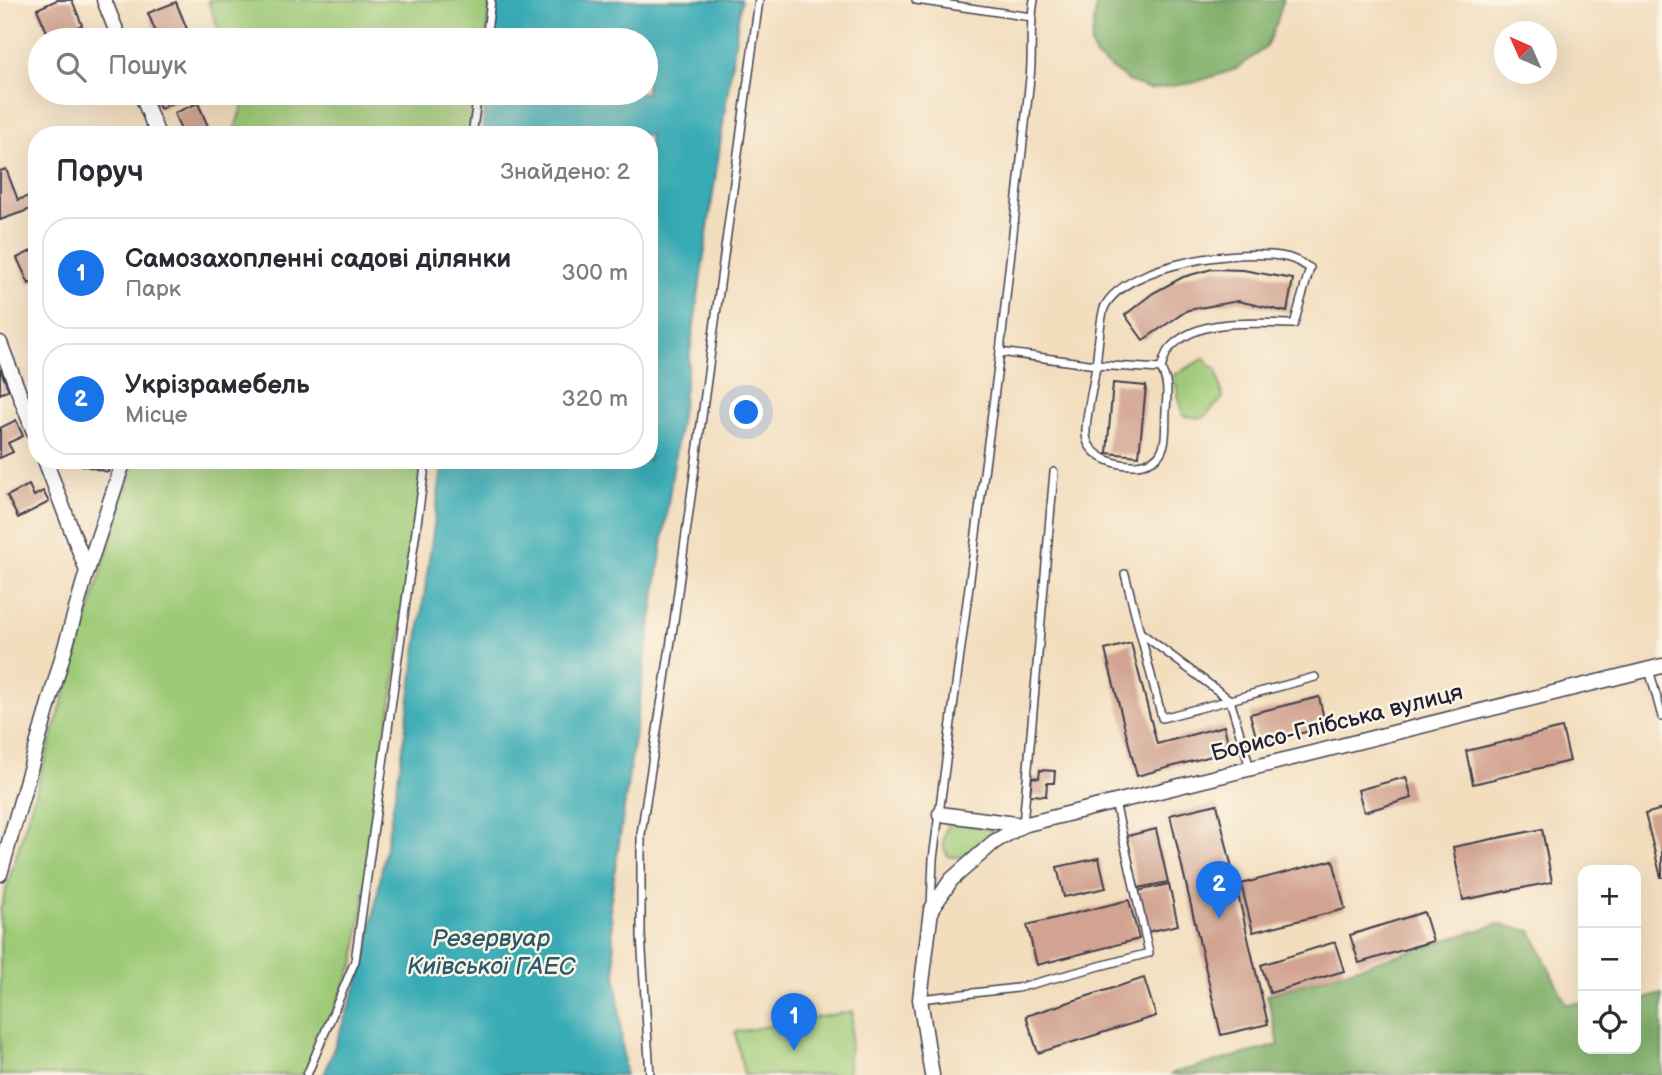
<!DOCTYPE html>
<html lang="uk">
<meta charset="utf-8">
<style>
body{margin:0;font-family:"Balsamiq Sans",sans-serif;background:#f7f7f7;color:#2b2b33}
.controls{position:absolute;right:21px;bottom:21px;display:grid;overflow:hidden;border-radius:14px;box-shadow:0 7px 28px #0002}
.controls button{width:63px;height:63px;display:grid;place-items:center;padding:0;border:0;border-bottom:2px solid #e1e1e2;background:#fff;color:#2b2b33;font:35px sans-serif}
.compass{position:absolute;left:1494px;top:21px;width:63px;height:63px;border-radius:50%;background:#fff;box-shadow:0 7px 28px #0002;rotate:315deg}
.you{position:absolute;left:747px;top:413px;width:24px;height:24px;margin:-18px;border:5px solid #fff;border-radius:50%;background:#1a73e8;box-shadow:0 0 0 10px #1a73e833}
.badge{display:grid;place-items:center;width:46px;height:46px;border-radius:50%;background:#1a73e8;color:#fff;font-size:23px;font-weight:700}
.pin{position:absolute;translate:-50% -58px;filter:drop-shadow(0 2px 4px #0008)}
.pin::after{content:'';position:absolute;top:37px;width:24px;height:21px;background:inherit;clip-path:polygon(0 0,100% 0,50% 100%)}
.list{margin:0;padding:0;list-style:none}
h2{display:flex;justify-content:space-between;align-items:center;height:91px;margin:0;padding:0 28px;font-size:30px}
h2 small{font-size:23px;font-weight:400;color:#7c7c81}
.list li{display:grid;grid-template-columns:46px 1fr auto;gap:21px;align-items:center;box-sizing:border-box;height:112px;margin:0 14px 14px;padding:0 14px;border:2px solid #e1e1e2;border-radius:28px}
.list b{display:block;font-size:26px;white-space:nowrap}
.list p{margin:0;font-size:23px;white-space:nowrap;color:#7c7c81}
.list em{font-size:23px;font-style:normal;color:#7c7c81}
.icon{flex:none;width:38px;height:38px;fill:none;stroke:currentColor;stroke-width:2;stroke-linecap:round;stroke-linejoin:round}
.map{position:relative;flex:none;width:1662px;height:1075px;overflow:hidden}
.search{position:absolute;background:#fff;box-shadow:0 7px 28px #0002;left:28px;top:28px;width:630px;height:77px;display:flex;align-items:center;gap:18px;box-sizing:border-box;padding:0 24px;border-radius:38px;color:#7c7c81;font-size:26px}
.panel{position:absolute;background:#fff;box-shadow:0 7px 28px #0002;left:28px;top:126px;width:630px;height:343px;border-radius:28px}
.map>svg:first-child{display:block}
.green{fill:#9eca77;stroke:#607659;stroke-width:2}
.forest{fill:#7eae68;stroke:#506852;stroke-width:2}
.water{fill:#39abb5;stroke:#2e6678;stroke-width:2}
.building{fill:#d1a390}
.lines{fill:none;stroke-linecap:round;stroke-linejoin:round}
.service-casing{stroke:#413e4e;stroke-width:10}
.minor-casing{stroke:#413e4e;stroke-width:17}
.service{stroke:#fff;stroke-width:7}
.minor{stroke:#fff;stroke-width:14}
.labels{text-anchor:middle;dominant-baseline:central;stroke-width:5;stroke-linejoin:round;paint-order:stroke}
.street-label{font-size:23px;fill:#22223b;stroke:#fcf5e5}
.water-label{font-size:24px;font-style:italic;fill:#2b596c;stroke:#fcf5e5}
</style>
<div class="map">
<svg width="1662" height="1075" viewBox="0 0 1662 1075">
<rect width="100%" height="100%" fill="#fcf5e5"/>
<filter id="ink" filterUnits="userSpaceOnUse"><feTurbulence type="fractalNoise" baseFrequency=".0143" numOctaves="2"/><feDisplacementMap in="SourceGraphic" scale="14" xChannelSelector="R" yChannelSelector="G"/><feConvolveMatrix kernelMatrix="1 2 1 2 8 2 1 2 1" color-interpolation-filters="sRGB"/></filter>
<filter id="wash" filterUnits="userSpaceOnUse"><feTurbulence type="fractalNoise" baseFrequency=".00686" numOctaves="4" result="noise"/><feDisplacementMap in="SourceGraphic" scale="28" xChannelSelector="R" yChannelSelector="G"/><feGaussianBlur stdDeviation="1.57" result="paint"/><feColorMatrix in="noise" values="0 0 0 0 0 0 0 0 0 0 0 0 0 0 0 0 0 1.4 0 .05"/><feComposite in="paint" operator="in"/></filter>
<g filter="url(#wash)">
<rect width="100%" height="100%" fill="#f2ddbd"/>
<!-- green -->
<g class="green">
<polygon points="208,0 491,0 486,40 222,40"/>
<polygon points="239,93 478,93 472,135 233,135 243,103"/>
<polygon points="1205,358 1209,365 1216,368 1223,398 1203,418 1183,416 1174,375"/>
<polygon points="135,460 426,460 355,961 307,1075 0,1075 0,910"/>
<path d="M949 821 995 830 963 857H949C939 845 944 835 949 821Z"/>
<polygon points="853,1011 848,1070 850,1075 744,1075 735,1032"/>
</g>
<!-- forest -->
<g class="forest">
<polygon points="1097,0 1283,0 1277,22 1266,47 1236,69 1193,83 1150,89 1130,82 1096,57 1091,45"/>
<polygon points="1498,924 1531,931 1566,1004 1583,1003 1583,1049 1636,1049 1636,1001 1662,994 1662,1075 1171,1075 1173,1073 1279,1045 1267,995"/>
</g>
<!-- water -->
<polygon class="water" points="497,0 741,0 610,905 625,1075 324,1075 365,963 401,761 443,460 649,460 649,135 482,135 486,93 646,93 646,40 493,40"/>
<g id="blocks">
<!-- building -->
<g class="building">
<polygon points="57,0 72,0 82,25 50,39 37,9"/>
<polygon points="176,2 187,29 159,40 148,13"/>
<polygon points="153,93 184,93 186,97 160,109"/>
<polygon points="198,103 210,131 201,135 183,135 174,113"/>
<polygon points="6,169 18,200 29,196 34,208 0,220 0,171"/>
<polygon points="37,248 37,280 29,284 17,258"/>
<polygon points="1212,269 1243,270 1293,279 1287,312 1238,301 1188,310 1143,340 1125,315 1153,293 1183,277"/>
<polygon points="0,369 9,390 0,394"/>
<polygon points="1113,383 1146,386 1139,456 1107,453"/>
<polygon points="16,420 23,436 8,443 13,452 0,458 0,428"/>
<polygon points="83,460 111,460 108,472 82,465"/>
<polygon points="29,485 34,496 43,491 49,502 18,518 7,496"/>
<polygon points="1131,643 1157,744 1224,726 1230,751 1137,776 1105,650"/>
<polygon points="1319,697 1326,727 1258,744 1250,714"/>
<polygon points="1562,728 1570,761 1473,784 1466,751"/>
<polygon points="1040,770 1055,771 1054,783 1047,783 1046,796 1030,795 1032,777 1039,778"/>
<polygon points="1406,777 1412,798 1364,812 1358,790"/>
<polygon points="1217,804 1268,1024 1221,1035 1170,815"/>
<polygon points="1662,809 1662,877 1661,877 1645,814"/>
<polygon points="1156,829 1168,882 1138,888 1127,836"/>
<polygon points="1542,829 1552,882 1463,900 1453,847"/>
<polygon points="1099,858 1106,888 1064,897 1057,867"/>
<polygon points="1333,860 1345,909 1253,932 1241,884"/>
<polygon points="1169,884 1178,925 1147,932 1138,891"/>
<polygon points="1129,900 1139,939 1037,965 1027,925"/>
<polygon points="1424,912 1433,941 1359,963 1350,935"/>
<polygon points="1335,942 1344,971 1270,993 1261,965"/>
<polygon points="1144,978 1156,1016 1038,1053 1026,1016"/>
</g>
</g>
</g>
<g filter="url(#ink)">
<use href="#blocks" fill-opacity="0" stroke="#413e4e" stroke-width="2"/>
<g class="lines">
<!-- service casing -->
<g class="service-casing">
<g id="service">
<polyline points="916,0 1031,17"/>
<polyline points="486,40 491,0"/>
<polyline points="472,135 478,93"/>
<path d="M1000 352 1096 365C1098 352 1100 315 1105 306 1128 263 1242 248 1285 257 1294 258 1302 264 1310 268L1294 324C1255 324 1198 316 1169 349 1165 354 1163 362 1161 369L1096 365C1094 385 1085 416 1086 435 1088 463 1139 474 1157 457 1168 447 1165 425 1166 410 1167 394 1169 383 1161 369"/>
<polyline points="1125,574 1162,718 1230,700 1250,768"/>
<polyline points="1141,633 1230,700 1315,677"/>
<polyline points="1649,669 1662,717"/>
<polyline points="1023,825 1054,472"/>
<path d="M931 906 933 859 1000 352 1030 78C1033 52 1029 26 1034 0"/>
<polyline points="920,999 1017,988 1149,953 1115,802"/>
<polyline points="307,1075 355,961 426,460"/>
<polyline points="650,1075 641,935 641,834 674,621 759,0"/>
</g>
</g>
<!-- minor casing -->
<g class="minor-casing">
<g id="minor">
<polyline points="104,0 120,40"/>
<polyline points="141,93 158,135"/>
<polyline points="0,343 37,440"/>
<polyline points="45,460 87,571"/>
<polyline points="940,814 1023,825"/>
<polyline points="0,874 87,571 124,460"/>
<polyline points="932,1075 920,999 931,910 951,880 994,842 1023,825 1662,666"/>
</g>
</g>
<!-- service -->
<use href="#service" class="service"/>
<!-- minor -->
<use href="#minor" class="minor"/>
</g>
</g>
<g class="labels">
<!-- street labels -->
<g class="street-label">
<text transform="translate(1337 723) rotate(-14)">Борисо-Глібська вулиця</text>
</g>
<!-- water labels -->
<g class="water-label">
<text x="491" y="938">Резервуар<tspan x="491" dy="28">Київської ГАЕС</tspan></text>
</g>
</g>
</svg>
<div class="controls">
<button>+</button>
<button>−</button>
<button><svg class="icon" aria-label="locate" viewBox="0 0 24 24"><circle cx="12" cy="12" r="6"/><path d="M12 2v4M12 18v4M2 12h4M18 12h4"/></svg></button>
</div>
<svg class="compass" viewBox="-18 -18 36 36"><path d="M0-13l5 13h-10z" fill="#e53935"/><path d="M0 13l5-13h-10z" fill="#7c7c81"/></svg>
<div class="you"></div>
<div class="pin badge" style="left:794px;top:1051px">1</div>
<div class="pin badge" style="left:1219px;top:919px">2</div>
<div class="search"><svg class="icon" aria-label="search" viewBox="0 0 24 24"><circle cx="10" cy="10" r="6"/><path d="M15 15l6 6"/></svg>Пошук</div>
<section class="panel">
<h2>Поруч<small>Знайдено: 2</small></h2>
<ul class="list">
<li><span class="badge">1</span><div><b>Самозахопленні садові ділянки</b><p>Парк</p></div><em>300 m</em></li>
<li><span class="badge">2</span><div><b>Укрізрамебель</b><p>Місце</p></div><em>320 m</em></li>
</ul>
</section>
</div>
